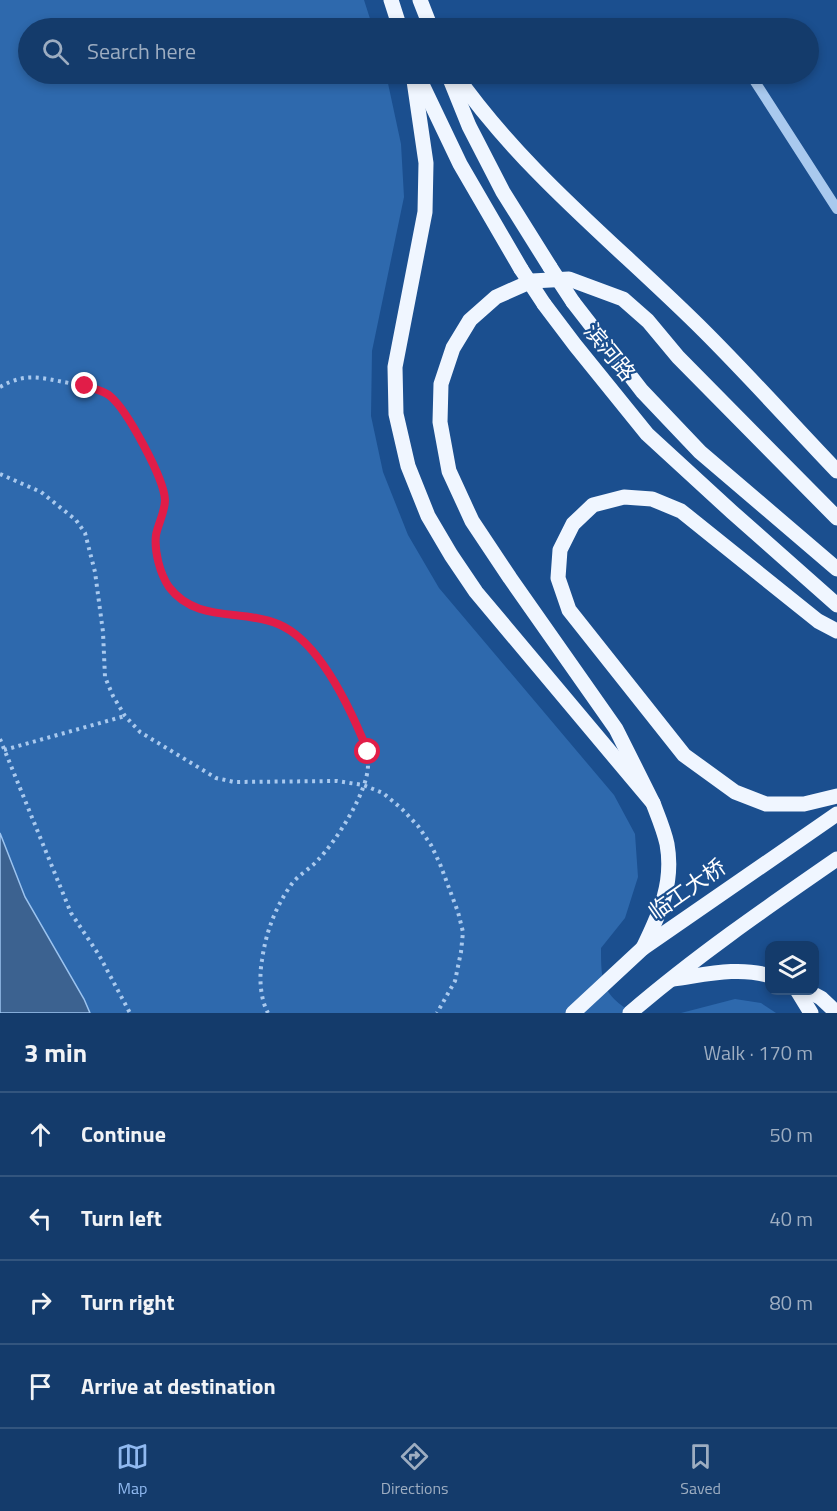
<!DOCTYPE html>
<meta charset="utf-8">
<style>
body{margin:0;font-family:"Titillium Web","Noto Sans SC",sans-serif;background:#1d4271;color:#f1f3f6}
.controls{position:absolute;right:18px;bottom:18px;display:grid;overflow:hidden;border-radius:12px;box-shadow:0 3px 9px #0003}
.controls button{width:54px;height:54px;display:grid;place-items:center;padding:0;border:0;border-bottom:2px solid #33557e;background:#143b6b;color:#f1f3f6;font:30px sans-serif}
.stop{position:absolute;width:18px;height:18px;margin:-14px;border:4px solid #e11d48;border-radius:50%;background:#fff}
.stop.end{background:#e11d48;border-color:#fff;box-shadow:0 2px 6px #0008}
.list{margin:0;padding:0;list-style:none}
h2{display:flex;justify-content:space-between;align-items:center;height:78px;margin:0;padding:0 24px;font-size:26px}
h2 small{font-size:20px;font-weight:400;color:#9dadc1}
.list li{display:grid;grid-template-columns:39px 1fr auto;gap:18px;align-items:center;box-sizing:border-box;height:84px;padding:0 24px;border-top:2px solid #33557e}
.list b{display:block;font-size:22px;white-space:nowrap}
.list em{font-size:20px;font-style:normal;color:#9dadc1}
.icon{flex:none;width:33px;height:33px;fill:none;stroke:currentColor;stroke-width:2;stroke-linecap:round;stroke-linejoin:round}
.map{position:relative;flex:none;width:837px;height:1013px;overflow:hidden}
.search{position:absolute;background:#143b6b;box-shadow:0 3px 9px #0003;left:18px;right:18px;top:18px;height:66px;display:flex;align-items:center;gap:15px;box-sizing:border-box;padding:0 21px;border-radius:33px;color:#9dadc1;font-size:22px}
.sheet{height:414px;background:#143b6b}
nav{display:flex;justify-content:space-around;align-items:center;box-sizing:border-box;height:84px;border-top:2px solid #33557e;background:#143b6b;font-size:16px;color:#9dadc1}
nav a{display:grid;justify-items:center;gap:3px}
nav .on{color:#90b9f0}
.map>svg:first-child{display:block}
.green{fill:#2e69ad}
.water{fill:#3c6290;stroke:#9cc4f0;stroke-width:1.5}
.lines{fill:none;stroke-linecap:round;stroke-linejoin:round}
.path{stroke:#a9c9ee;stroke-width:4;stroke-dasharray:3 4.5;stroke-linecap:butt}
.minor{stroke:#a9c9ee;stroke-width:10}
.major{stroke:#f0f6ff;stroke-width:15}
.major-bridge{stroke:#f0f6ff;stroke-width:15}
.route{stroke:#e11d48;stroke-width:8}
.labels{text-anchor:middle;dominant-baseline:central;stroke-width:4.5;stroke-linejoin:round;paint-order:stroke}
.street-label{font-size:22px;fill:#fff;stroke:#1b4f8f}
</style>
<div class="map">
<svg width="837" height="1013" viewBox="0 0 837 1013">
<rect width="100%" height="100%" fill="#1b4f8f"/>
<!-- green -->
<g class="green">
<path d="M0 0H364L373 28H28V74H386L401 144 404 197 372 351 371 416 383 472 408 535 439 588 614 795 635 834 638 877 625 918 601 948C601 983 602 994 633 1013H90L84 999 25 897 0 833Z"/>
<polygon points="735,999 761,1003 776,1013 681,1013"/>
</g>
<!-- water -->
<polygon class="water" points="0,833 25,897 84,999 90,1013 0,1013"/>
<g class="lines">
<!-- path -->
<g class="path">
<path d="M0 387C26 372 41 378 69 383 82 386 98 387 108 395 126 407 166 481 164 501 163 518 153 534 156 550 157 557 160 565 163 572 165 577 166 584 170 588 199 625 241 608 279 624 314 639 368 728 368 765 368 792 336 841 318 860 310 869 298 875 291 885 275 908 266 932 262 960 259 977 260 998 268 1013"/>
<polyline points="0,474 41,492 76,520 85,533 95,572 103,632 105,677 113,696 125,716 140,732 216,778 234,782 337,781 363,785 383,793 402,809 418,826 431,845 440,864 458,912 463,932 461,952 455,981 437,1013"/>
<polyline points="0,739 71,913 99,955 130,1013"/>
<polyline points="4,750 125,716"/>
</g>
<!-- minor -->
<polyline class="minor" points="752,77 837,209"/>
<!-- major -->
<g class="major">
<polyline points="391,0 400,28"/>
<polyline points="420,0 431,28"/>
<path d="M413 74 426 163 425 212 395 367 396 414 408 466 428 516 451 555 476 592 653 803C658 816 664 830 667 844 674 883 660 913 643 948"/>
<polyline points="448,74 469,126 503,192 550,267"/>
<path d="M455 74C524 173 620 247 705 332 750 377 793 425 837 471"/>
<polyline points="418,76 460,164 521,269"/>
<polyline points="573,302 642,391 700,452 837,569"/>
<polyline points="544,304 575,345 647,434 732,512 837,605"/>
<polyline points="837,631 818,621 681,511 652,499 624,497 593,505 573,524 560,550 558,578 569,610 684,755 735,792 766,804 804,804 837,796"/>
<polyline points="653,803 616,729 510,578 472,521 449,471 440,422 441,384 453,348 470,320 496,297 532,281 569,279 623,299 648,321 678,357 837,518"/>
<path d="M673 979C704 975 739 966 770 976"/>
<polyline points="797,990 811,1013"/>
<polyline points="806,990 821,998 837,1013"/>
<polyline points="573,1013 643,948 837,814"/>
<path d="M630 1013C695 957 766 908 837 859"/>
</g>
<!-- major-bridge -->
<g class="major-bridge">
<polyline points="550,267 573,302"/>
<polyline points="521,269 544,304"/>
</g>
</g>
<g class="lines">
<!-- route -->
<path class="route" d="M85 386C94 389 103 390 110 396 127 410 164 478 165 500 165 512 158 524 156 535 154 551 160 574 169 587 196 623 242 609 278 624 320 641 352 712 368 752"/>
</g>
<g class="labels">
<!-- street labels -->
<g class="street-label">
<text transform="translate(610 352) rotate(51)">滨河路</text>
<text transform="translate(687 889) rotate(-35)">临工大桥</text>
</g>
</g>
</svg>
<div class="controls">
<button><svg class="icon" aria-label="layers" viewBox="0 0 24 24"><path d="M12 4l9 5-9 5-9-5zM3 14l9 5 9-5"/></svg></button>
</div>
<div class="stop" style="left:368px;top:752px"></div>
<div class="stop end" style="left:85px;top:386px"></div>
<div class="search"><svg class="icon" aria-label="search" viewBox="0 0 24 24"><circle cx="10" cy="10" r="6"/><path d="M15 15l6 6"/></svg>Search here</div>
</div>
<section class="sheet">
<h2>3 min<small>Walk · 170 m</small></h2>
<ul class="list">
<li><svg class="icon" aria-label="ahead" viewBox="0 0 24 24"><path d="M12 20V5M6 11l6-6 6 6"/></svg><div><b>Continue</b></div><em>50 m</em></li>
<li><svg class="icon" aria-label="left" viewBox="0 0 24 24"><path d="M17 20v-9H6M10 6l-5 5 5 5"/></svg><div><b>Turn left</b></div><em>40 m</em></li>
<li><svg class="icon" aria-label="right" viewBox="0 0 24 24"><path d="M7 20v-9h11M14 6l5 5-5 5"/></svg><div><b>Turn right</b></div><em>80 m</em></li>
<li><svg class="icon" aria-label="arrive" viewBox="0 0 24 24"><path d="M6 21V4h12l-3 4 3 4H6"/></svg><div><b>Arrive at destination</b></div></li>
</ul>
</section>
<nav>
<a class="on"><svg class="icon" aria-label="map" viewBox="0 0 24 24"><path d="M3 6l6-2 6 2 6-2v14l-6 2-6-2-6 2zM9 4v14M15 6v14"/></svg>Map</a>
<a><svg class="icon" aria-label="directions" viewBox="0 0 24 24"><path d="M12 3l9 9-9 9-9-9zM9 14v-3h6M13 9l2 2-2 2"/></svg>Directions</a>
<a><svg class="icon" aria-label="saved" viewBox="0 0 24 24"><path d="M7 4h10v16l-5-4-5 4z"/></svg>Saved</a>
</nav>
